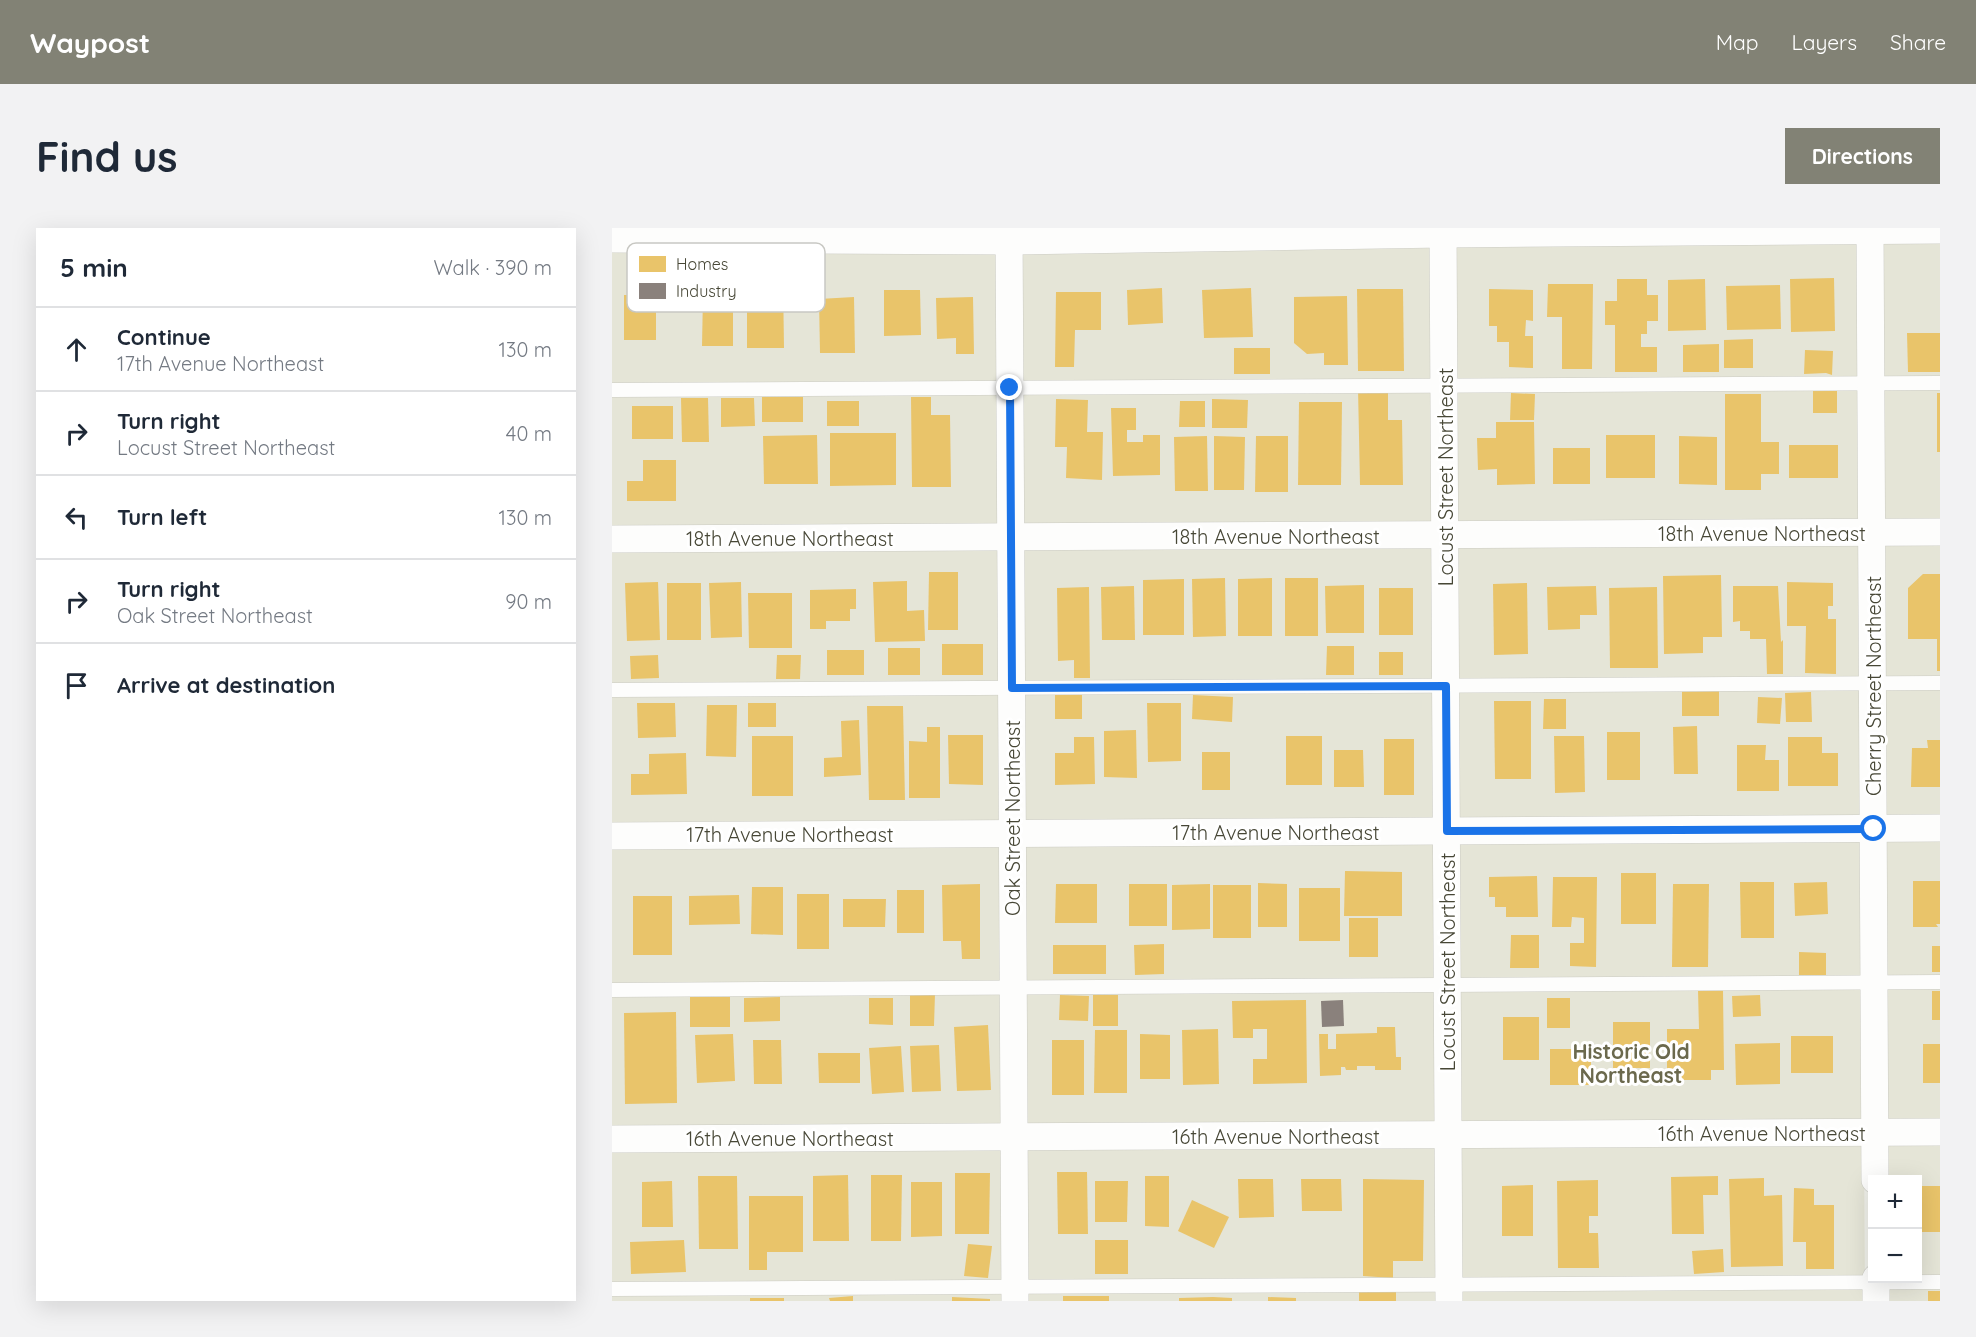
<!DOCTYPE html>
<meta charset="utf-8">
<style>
body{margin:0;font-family:Quicksand,sans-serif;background:#f2f2f3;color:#1f2937}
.controls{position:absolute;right:18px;bottom:18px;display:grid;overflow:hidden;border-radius:0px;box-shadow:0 6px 24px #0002}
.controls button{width:54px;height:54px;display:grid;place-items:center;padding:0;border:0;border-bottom:2px solid #e0e1e3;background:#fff;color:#1f2937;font:30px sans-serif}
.stop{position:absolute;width:18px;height:18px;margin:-14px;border:4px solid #1a73e8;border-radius:50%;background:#fff}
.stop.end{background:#1a73e8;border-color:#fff;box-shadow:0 2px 6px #0008}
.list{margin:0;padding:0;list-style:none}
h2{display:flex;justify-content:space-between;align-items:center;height:78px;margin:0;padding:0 24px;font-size:26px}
h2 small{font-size:20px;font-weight:400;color:#747a83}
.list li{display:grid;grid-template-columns:39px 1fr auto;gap:18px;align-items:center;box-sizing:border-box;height:84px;padding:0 24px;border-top:2px solid #e0e1e3}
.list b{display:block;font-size:22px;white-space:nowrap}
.list p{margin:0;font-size:20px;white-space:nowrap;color:#747a83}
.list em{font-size:20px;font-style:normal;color:#747a83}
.icon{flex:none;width:33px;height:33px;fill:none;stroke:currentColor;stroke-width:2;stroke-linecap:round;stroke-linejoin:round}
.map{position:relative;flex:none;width:1328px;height:1073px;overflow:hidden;border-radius:0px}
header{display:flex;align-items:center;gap:36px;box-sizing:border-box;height:84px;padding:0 30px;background:#828275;color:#fff}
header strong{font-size:28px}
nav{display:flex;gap:33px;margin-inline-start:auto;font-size:21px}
.intro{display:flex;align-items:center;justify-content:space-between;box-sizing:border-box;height:144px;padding:0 36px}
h1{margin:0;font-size:42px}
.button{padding:15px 27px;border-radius:0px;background:#828275;color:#fff;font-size:21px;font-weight:700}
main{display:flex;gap:36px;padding:0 36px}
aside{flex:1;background:#fff;border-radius:0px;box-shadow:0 6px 24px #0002}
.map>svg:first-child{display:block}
.residential{fill:#e5e5d7}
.homes{fill:#e9c46a}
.industry{fill:#8a817c}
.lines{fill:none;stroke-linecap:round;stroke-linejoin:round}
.service-casing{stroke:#ccccc4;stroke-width:15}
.minor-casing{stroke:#ccccc4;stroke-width:28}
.service{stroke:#fdfdfc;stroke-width:14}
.minor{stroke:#fdfdfc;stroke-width:27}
.route{stroke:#1a73e8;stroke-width:8}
.labels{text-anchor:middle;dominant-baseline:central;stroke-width:6;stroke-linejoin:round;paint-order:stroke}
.street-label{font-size:20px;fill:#474736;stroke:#fff}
.neighbourhood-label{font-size:21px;font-weight:bold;fill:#6b694d;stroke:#fff}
.key{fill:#fff;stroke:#c8c8c3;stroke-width:1.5}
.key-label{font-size:16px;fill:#474736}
</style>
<header>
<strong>Waypost</strong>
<nav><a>Map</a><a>Layers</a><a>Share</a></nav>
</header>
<div class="intro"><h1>Find us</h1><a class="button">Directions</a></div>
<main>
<aside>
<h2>5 min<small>Walk · 390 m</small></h2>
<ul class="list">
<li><svg class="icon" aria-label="ahead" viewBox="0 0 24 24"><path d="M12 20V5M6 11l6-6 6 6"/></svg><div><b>Continue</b><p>17th Avenue Northeast</p></div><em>130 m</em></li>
<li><svg class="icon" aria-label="right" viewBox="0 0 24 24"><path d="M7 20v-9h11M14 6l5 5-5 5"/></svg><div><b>Turn right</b><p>Locust Street Northeast</p></div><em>40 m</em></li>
<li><svg class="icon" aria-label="left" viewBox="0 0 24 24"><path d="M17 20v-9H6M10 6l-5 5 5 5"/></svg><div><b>Turn left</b></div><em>130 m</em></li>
<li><svg class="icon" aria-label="right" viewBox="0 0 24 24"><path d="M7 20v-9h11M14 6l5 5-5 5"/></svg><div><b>Turn right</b><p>Oak Street Northeast</p></div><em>90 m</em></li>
<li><svg class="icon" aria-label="arrive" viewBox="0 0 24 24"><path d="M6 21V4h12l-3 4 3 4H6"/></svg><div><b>Arrive at destination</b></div></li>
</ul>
</aside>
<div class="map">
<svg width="1328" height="1073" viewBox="0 0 1328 1073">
<rect width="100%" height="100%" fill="#f0f1ea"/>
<!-- residential -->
<g class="residential">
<polygon points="1247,14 1248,292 845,294 843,19"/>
<polygon points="1270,14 1328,15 1328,291 1271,291"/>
<polygon points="820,20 822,294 410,296 409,26"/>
<polygon points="0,24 386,26 387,296 0,298"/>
<polygon points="1249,317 1250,588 846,590 845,320"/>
<polygon points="1272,317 1328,317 1328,587 1273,588"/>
<polygon points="822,320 823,590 412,592 411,322"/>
<polygon points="388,322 389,593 0,594 0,324"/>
<polygon points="1328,613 1328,891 1275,891 1273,614"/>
<polygon points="1250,614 1252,892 848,894 846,616"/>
<polygon points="823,616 825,894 414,896 412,618"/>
<polygon points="389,618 391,896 0,898 0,620"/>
<polygon points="1275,917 1328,917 1328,1073 1276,1073 1276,1051 1306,1050 1306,952 1275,951"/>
<polygon points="1252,918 1253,1073 849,1073 848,920"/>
<polygon points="825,920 826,1073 415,1073 414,922"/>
<polygon points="391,922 392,1073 0,1073 0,924"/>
</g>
<!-- homes -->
<g class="homes">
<polygon points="1222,50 1223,103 1179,104 1178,51"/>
<polygon points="171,51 172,120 135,120 135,52"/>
<polygon points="1005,51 1035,51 1035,67 1046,67 1046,93 1035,93 1035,106 1029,106 1029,119 1045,119 1045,144 1003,144 1003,97 993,97 993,73 1005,73"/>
<polygon points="1093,51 1094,102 1056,103 1056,52"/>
<polygon points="936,56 981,56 980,141 950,141 950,89 935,89"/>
<polygon points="1168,57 1169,101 1115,102 1114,58"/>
<polygon points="550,60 551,95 516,97 515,62"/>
<polygon points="639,60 641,109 592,110 590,62"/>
<polygon points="745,61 791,61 792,143 746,143"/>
<polygon points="877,61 921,62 921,93 914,92 913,108 921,108 921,140 897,139 897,114 885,114 885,98 877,98"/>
<polygon points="272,62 308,62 309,107 272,108"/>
<polygon points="444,64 489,64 489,102 463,102 462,139 443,139"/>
<rect x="12" y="67" width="32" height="45"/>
<polygon points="91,67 121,67 121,118 90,118"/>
<polygon points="735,68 736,137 712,137 712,125 695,126 682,115 682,69"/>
<polygon points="242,69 243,125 208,125 207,71"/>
<polygon points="361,69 362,126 344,126 344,110 325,111 324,70"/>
<polygon points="1295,105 1328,105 1328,144 1296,144"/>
<polygon points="1141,111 1141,140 1112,140 1112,112"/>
<polygon points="1107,116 1107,144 1071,144 1071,117"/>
<rect x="622" y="120" width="36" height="26"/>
<polygon points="1193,122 1221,123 1220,147 1214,145 1192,146"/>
<polygon points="746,160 776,160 776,192 790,192 791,257 748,257"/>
<rect x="1201" y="161" width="24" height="24"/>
<polygon points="899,165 923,166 922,192 898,192"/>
<rect x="1325" y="165" width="3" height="59"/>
<polygon points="1113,166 1149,166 1149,214 1167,214 1167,246 1149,246 1149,262 1113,262"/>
<rect x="150" y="169" width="41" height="25"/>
<polygon points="299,169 319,169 319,187 338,187 339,259 300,259"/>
<polygon points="69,170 96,170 97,214 70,214"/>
<polygon points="109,170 142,170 143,198 109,199"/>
<polygon points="444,171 476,172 475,204 491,204 490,252 454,250 455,219 443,219"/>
<polygon points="600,171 636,172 635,200 600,200"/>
<rect x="215" y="173" width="32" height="25"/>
<polygon points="568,173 593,173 593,199 567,199"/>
<polygon points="687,174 730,174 729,257 686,257"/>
<rect x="20" y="178" width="41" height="33"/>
<polygon points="499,180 524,180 524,202 515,202 515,214 531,214 531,207 548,207 548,247 501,248"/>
<polygon points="884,194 922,194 923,256 885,257 885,241 866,242 865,210 884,210"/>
<polygon points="218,205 284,205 284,257 218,258"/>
<polygon points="205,207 206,256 152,256 151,208"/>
<rect x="994" y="207" width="49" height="43"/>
<polygon points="595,208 596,263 563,263 562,209"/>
<polygon points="602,208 633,209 632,262 602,262"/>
<polygon points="644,208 676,208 676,264 643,264"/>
<polygon points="1067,208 1105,209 1105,257 1067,256"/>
<rect x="1177" y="217" width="49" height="33"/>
<rect x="941" y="220" width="37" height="36"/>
<polygon points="31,232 64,232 64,273 15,273 15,253 31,253"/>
<polygon points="317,344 346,344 346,402 316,402"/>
<polygon points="1311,346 1328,346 1328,443 1325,443 1325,411 1296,411 1296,360"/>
<polygon points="1109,347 1110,409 1091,409 1091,425 1052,426 1051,348"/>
<polygon points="613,350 614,408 581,409 580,351"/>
<polygon points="660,350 660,408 626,408 626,351"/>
<rect x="673" y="350" width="33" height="58"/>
<polygon points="572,351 572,407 531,407 531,352"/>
<polygon points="295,353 295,383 312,382 313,413 263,414 261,354"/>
<polygon points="46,354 48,412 15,413 13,355"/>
<polygon points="129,354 130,409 99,410 97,355"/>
<polygon points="1175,354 1221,355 1221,378 1216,378 1216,391 1224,391 1224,446 1193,445 1194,398 1175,398"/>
<rect x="55" y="355" width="34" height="57"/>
<polygon points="915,355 916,426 882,427 881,356"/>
<polygon points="752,357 752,405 714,405 713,358"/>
<polygon points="522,358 523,412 490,412 489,359"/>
<polygon points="984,358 985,387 968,387 968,401 936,402 935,359"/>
<polygon points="1121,358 1166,358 1169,414 1171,412 1171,446 1155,446 1154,411 1138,411 1138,403 1128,403 1128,393 1121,394"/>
<polygon points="477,359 478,450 462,450 462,432 446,433 445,360"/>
<polygon points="1045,359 1046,440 998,440 997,360"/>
<rect x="767" y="360" width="34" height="47"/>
<polygon points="244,361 244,381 238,381 238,393 214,393 214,401 198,401 198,362"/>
<polygon points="136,365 180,365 180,420 137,420"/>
<rect x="330" y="416" width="41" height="31"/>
<polygon points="715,418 742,418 742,447 714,447"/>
<rect x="276" y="420" width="32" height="27"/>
<rect x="215" y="422" width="37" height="25"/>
<rect x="767" y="424" width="24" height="23"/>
<polygon points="46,427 47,450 19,451 18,428"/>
<polygon points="165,427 189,427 188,451 164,451"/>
<polygon points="1107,462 1107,488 1070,488 1070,463"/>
<polygon points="1199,464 1200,494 1174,494 1173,465"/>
<rect x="443" y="466" width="27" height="25"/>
<polygon points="581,467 621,469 620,494 580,491"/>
<polygon points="1146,469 1170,470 1168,496 1145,495"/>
<polygon points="932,471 954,471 954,501 931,501"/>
<polygon points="882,473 919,473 919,551 883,551"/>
<polygon points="25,475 63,475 64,509 26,510"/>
<rect x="136" y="475" width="28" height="24"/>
<polygon points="535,475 569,475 569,533 536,534"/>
<polygon points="95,477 125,477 124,529 94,528"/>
<polygon points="255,478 291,478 293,572 257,572"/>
<polygon points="247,492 249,547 212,549 212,530 230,529 229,493"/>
<polygon points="1085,498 1086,546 1062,546 1061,499"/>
<polygon points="315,499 328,499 328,570 297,570 297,513 315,514"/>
<polygon points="524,502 525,550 492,549 492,503"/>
<rect x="995" y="504" width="33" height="48"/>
<polygon points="336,507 371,507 371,557 337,556"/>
<rect x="140" y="508" width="41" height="60"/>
<rect x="674" y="508" width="36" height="49"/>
<polygon points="942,508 972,508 973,564 943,565"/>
<polygon points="462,509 482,509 483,556 443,557 443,525 462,525"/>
<polygon points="1176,509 1210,509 1210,525 1226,525 1226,558 1176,558"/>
<rect x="772" y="511" width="30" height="56"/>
<polygon points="1315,512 1328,512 1328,559 1299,559 1300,520 1316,520"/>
<polygon points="1125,517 1154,517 1153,532 1167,532 1167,563 1125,563"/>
<polygon points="722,522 751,522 752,559 722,559"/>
<rect x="590" y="524" width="28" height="38"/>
<polygon points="74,525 75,566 19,567 19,546 37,546 37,526"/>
<polygon points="733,643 790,644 790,688 732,688"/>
<rect x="1009" y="645" width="35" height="51"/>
<polygon points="925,648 926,689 894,689 894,679 883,679 883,669 877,669 877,649"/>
<polygon points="941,649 985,649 984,739 958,738 958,715 972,715 972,690 960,689 959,699 940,699"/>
<polygon points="1301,653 1328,653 1328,696 1324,696 1326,699 1301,699"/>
<polygon points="1128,654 1162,654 1162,710 1129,710"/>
<polygon points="1215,654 1216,686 1183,688 1182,655"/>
<polygon points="646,655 675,656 675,699 646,699"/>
<polygon points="368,656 368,731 350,731 349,713 331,713 330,657"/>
<polygon points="444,656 485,656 485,695 443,695"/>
<rect x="517" y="656" width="38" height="42"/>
<polygon points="598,656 598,701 560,702 560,657"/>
<polygon points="1061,656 1097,656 1096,739 1060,739"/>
<rect x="601" y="657" width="38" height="53"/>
<polygon points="140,659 171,659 171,707 139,706"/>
<rect x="687" y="660" width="41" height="53"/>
<rect x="285" y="662" width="27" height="43"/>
<rect x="185" y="666" width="32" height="55"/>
<polygon points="127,667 128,696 77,697 77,668"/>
<rect x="21" y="668" width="39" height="59"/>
<polygon points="231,671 274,671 273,699 231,699"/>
<rect x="737" y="690" width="29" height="39"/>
<polygon points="899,707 927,707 927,740 898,740"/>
<polygon points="552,716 552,746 523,747 522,717"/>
<rect x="441" y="717" width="53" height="29"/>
<rect x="1320" y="718" width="8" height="26"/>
<polygon points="1187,724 1214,725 1214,747 1187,747"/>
<polygon points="1086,762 1111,762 1112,842 1099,842 1099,852 1055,852 1055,801 1087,801"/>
<rect x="1320" y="763" width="8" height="29"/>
<polygon points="298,765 323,765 322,798 298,798"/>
<polygon points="448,767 477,768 476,793 447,792"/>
<rect x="481" y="767" width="25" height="31"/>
<polygon points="1148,767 1149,788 1121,789 1120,768"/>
<rect x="78" y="769" width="40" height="30"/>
<polygon points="168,769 168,793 132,794 132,770"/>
<polygon points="257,770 281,770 281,797 257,796"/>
<rect x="935" y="770" width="23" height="30"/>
<polygon points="694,772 695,855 641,856 641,831 655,831 655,801 641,801 641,810 621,810 620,773"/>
<polygon points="64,784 65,875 13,876 12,785"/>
<rect x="891" y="789" width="36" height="43"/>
<rect x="1001" y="794" width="37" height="46"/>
<polygon points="376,797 379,862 345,863 342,799"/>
<polygon points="765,799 783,799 784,829 789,829 789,842 763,842 763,838 745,838 745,842 734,842 733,839 729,839 729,847 708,848 707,806 716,806 716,821 724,821 724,806 765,805"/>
<polygon points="606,801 607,856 571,857 570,802"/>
<polygon points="483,802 515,802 515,865 482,865"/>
<polygon points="121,806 123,853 85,855 83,807"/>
<polygon points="528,806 558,807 558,851 528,851"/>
<rect x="1179" y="808" width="42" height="37"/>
<polygon points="141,812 169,812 170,856 142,856"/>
<rect x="440" y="812" width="32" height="55"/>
<polygon points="1168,815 1168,856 1124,857 1123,816"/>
<rect x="1311" y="816" width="17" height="39"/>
<polygon points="327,817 329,863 300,864 298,818"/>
<polygon points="289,818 292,864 260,866 257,820"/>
<rect x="938" y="821" width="41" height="36"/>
<polygon points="206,825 248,825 248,855 207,855"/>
<polygon points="445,944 475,944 476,1006 446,1006"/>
<polygon points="343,945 378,945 377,1006 343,1006"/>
<polygon points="236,947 237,1013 201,1013 201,948"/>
<polygon points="259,947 290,947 289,1013 259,1013"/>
<polygon points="86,948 125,948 126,1021 87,1021"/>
<polygon points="533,948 557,948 557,999 533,998"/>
<polygon points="1106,948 1106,967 1091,967 1092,1006 1060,1006 1059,949"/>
<polygon points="1152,950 1152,968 1170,967 1171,1038 1119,1039 1117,951"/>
<polygon points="626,951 661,951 662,989 627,990"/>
<polygon points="689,951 729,951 730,983 690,983"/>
<polygon points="751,951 812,952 811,1033 781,1033 781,1050 751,1048"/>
<polygon points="986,952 986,988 977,988 977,1005 986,1005 987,1040 946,1040 945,953"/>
<polygon points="60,953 61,999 30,999 30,954"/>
<polygon points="483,953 516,953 515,994 483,994"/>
<polygon points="299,954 330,954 330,1008 299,1009"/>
<polygon points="921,957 921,1008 890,1008 890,958"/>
<rect x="1306" y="958" width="22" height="46"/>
<polygon points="1182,960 1202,961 1202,977 1222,977 1222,1041 1194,1041 1194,1014 1181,1014"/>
<polygon points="137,968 191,968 191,1024 155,1024 155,1042 137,1042"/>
<polygon points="580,972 617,989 602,1020 566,1003"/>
<polygon points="72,1012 74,1044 19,1046 18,1014"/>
<rect x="483" y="1012" width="33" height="34"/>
<polygon points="356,1016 380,1018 376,1050 352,1048"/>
<polygon points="1111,1021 1112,1044 1082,1046 1080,1023"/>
<rect x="747" y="1063" width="37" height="10"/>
<rect x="1316" y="1063" width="12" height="10"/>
<polygon points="241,1068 241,1073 218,1073 217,1070"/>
<rect x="451" y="1068" width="46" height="5"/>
<polygon points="340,1069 378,1071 378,1073 340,1073"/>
<polygon points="601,1069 620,1070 620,1073 567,1073 567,1070"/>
<polygon points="656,1069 684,1070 684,1073 656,1073"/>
<rect x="138" y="1070" width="34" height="3"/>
</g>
<!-- industry -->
<polygon class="industry" points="731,772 732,798 710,799 709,773"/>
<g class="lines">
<!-- service casing -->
<g class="service-casing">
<g id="service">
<polyline points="0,162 1328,155"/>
<polyline points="0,462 1328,455"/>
<polyline points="0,762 1328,754"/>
<polyline points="0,1061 1328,1054"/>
</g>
</g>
<!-- minor casing -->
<g class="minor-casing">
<g id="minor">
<polyline points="397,0 403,1073"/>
<polyline points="831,0 837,1073"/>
<polyline points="1258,0 1263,952"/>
<polyline points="0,11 397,13 831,6 1328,2"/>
<polyline points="0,311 1328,304"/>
<polyline points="0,608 1328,600"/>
<polyline points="0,911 1328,904"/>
<polyline points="1264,1050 1264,1073"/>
</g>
</g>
<!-- service -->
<use href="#service" class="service"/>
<!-- minor -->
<use href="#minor" class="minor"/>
</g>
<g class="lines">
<!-- route -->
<polyline class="route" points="398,160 400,460 834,458 835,603 1262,601"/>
</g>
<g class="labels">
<!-- street labels -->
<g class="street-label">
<text transform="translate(833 249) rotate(-90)">Locust Street Northeast</text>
<text x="1150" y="305">18th Avenue Northeast</text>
<text x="664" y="308">18th Avenue Northeast</text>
<text x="178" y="310">18th Avenue Northeast</text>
<text transform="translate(1261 458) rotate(-90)">Cherry Street Northeast</text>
<text transform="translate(400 590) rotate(-90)">Oak Street Northeast</text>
<text x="664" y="604">17th Avenue Northeast</text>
<text x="178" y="606">17th Avenue Northeast</text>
<text transform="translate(835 734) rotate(-90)">Locust Street Northeast</text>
<text x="1150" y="905">16th Avenue Northeast</text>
<text x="664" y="908">16th Avenue Northeast</text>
<text x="178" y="910">16th Avenue Northeast</text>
</g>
<!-- neighbourhood labels -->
<g class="neighbourhood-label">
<text x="1019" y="823">Historic Old<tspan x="1019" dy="24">Northeast</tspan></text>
</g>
</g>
<!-- legend -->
<rect x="15" y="15" width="198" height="69" rx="9" class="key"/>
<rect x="27" y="28" width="27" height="16" fill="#e9c46a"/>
<rect x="27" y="55" width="27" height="16" fill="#8a817c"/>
<g class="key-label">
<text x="64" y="42">Homes</text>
<text x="64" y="69">Industry</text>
</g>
</svg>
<div class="controls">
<button>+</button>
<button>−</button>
</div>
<div class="stop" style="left:1262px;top:601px"></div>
<div class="stop end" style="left:398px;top:160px"></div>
</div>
</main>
